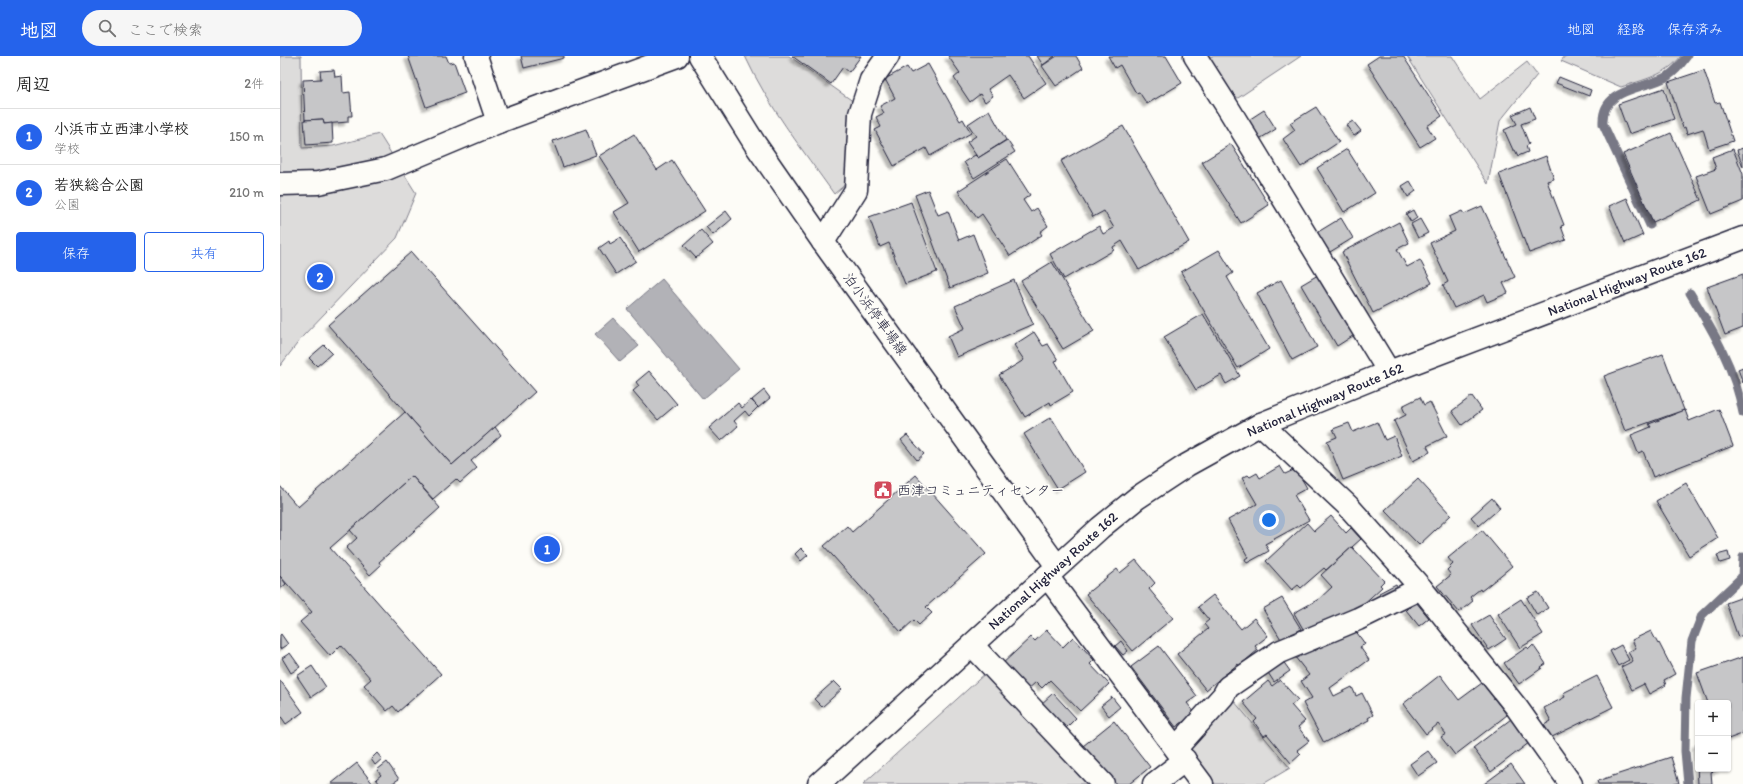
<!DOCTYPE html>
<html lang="ja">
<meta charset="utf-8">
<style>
body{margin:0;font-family:Itim,"Klee One",sans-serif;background:#f6f6f6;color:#222}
.controls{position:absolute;right:12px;bottom:12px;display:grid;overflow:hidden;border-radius:4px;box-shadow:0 1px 3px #0004}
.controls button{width:36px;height:36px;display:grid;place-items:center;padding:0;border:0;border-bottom:1px solid #e0e0e0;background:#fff;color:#222;font:20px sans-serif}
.you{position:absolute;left:989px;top:464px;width:14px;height:14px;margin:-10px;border:3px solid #fff;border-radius:50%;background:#1a73e8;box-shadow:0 0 0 6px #1a73e833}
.badge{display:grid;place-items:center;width:26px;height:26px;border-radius:50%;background:#2563eb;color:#fff;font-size:13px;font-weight:700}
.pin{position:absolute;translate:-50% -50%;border:2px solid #fff;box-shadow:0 1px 4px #0006}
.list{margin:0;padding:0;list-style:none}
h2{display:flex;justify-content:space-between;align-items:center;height:52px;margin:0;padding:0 16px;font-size:17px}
h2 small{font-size:13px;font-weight:400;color:#767676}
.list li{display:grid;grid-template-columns:26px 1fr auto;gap:12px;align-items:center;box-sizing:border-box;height:56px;padding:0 16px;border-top:1px solid #e0e0e0}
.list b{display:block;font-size:15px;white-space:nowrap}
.list p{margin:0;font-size:13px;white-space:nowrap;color:#767676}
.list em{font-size:13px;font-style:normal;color:#767676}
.actions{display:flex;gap:8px;padding:12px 16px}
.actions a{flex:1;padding:9px 0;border:1px solid #2563eb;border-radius:4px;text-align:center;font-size:14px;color:#2563eb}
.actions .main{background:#2563eb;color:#fff}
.icon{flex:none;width:22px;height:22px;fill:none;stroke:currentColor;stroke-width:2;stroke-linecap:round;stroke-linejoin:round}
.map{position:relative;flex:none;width:1463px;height:728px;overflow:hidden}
header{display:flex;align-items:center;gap:24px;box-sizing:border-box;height:56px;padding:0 20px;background:#2563eb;color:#fff}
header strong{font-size:19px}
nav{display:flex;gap:22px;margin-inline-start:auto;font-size:14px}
.search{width:280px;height:36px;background:#f6f6f6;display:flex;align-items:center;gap:10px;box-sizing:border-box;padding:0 14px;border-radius:22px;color:#767676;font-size:15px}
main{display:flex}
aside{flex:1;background:#fff}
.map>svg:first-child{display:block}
.green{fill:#dddcdb;stroke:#807f8b}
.water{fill:#b2b2b7;stroke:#787885}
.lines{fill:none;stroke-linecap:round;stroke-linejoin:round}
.stream{stroke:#787885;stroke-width:9}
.building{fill:#c6c6c8;stroke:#22223b;filter:url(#shadow)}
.minor-casing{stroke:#22223b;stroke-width:25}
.major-casing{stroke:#22223b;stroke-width:25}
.highway-casing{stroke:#22223b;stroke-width:25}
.minor{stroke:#fdfcf7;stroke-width:22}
.major{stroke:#fdfcf7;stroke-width:22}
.highway{stroke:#fdfcf7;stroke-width:22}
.labels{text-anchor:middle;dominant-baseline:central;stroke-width:3.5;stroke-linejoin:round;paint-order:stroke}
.street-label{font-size:14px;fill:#22223b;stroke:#fdfcf7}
.poi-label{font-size:14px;fill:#22223b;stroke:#fdfcf7;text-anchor:start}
</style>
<header>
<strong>地図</strong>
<div class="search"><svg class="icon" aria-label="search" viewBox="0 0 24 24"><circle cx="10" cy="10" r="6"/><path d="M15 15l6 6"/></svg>ここで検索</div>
<nav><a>地図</a><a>経路</a><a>保存済み</a></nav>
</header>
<main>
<aside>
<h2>周辺<small>2件</small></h2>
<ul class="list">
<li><span class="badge">1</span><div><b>小浜市立西津小学校</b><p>学校</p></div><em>150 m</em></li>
<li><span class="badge">2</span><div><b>若狭総合公園</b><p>公園</p></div><em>210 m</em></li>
</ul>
<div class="actions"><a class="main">保存</a><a>共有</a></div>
</aside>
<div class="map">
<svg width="1463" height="728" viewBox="0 0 1463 728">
<defs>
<filter id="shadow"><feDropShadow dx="-3.5" dy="3.5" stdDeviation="1" flood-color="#0004"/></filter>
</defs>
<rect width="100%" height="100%" fill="#fdfcf7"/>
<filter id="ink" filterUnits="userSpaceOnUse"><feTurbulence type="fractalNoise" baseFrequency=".025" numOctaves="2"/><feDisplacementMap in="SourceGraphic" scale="8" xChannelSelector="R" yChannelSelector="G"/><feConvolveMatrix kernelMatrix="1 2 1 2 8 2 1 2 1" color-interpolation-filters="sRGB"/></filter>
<g filter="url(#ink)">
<!-- green -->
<g class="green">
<polygon points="0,0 21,0 22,92 53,90 99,78 136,137 117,182 23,280 0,310"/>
<path d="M465 0H509L574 46 567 127 554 138C522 93 488 50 465 0Z"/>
<polygon points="921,0 1021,0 958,42 947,40"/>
<polygon points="1127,0 1172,0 1200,43 1247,6 1257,19 1220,65 1208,128"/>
<path d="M1285 0H1401C1387 19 1363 24 1341 31L1281 5Z"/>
<polygon points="708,615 813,728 583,728"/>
<polygon points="954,645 1010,712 983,728 935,728 910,692"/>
</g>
<!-- water -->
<g class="water">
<polygon points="382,223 459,313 423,343 347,253"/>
<polygon points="333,262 359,290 340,306 315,278"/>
</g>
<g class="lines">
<!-- stream -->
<g class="stream">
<path d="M1370 169 1323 68C1321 31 1364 34 1388 20 1396 15 1402 7 1407 0"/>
<path d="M1410 237C1433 275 1455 312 1463 357"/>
<polyline points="1408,728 1405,695 1406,642 1412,585 1422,559 1462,521 1463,501"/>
</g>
</g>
<!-- building -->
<g class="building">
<polygon points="128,0 166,0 169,7 174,6 185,37 146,51"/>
<polygon points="241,0 284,0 284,2 244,12"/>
<polygon points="512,0 581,0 569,16 563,11 551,28"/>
<polygon points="668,0 748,0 766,27 744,42 728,19 708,33 713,40 705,46 700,38 690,46 674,22 680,17"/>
<polygon points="757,0 775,0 763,9"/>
<polygon points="777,0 796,0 803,12 776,30 762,10"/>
<polygon points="828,0 886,0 902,27 867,48 859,36 856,37 840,9 835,12"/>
<polygon points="1099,0 1123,0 1162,60 1147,70 1155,82 1140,91 1087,8"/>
<polygon points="648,8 680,65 683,63 691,77 650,100 646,92 614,110 595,74 601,71 596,61 604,57 600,50 615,42 605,23 627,11 631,17"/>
<polygon points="54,14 55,21 62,20 63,37 70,36 72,60 68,60 68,66 44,68 43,63 25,64 23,24 41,23 40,15"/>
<polygon points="1424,14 1435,47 1440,46 1453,85 1429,93 1423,73 1407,78 1405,71 1403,72 1388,26"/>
<polygon points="1279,21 1311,34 1309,40 1276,27"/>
<polygon points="1384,32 1394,63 1349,78 1338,48"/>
<polygon points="1036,51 1059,86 1021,111 1003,83 1015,74 1010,67"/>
<polygon points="1250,51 1255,63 1241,68 1249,88 1246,90 1248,96 1238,100 1235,94 1233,94 1224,74 1237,68 1232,59"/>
<polygon points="709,54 726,84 698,102 687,86 696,80 688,68"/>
<polygon points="984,54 996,73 976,85 964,67"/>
<polygon points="43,63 44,68 52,67 53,87 26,89 24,64"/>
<polygon points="1073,65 1081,75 1074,80 1066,69"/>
<polygon points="843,70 909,186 859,214 842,185 833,191 834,194 784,223 770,198 819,170 823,178 834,172 824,155 813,161 781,105"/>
<polygon points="306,73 316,99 283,111 273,85"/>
<polygon points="1391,77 1421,144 1373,166 1343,98"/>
<polygon points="354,78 377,114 392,104 425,155 359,196 334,156 349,147 319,100"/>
<polygon points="727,84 735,96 694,122 684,106 695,99 698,102"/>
<polygon points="951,88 989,149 961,167 922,106"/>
<polygon points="1463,92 1463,111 1457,94"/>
<polygon points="1067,93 1095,137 1064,156 1037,112"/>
<polygon points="1453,93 1463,118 1463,145 1431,158 1416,120 1436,113 1432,101"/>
<polygon points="1266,100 1274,123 1267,125 1284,169 1281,170 1286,184 1249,197 1219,118"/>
<polygon points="727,103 750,139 743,144 751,156 757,152 768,170 760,176 762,179 730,200 702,158 697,162 678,135"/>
<polygon points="1130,125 1136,135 1128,141 1122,130"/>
<polygon points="648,134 658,159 668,155 679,184 693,178 708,217 670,232 635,139"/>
<polygon points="1347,142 1363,179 1345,187 1329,150"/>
<polygon points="631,146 657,216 625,228 609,187 600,191 589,161"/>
<polygon points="1202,150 1235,221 1223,227 1228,237 1207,246 1204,239 1174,252 1163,229 1168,226 1150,187 1175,175 1169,161 1182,155 1184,158"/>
<polygon points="1133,154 1137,162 1131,166 1126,158"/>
<polygon points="446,155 452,163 433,179 426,171"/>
<polygon points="1061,162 1073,182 1045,199 1033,179"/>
<polygon points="1140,163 1148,177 1138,182 1131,168"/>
<polygon points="1119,166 1129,187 1117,193 1127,211 1140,204 1152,227 1093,257 1062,196"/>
<polygon points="421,174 433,188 416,202 404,189"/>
<polygon points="340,182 356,205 336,218 319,192 329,185 330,188"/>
<polygon points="939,194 953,217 947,221 989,293 958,312 901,216"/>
<polygon points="131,196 255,336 172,409 48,269"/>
<polygon points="772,206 814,275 783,293 741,225"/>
<polygon points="1043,216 1079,276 1057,290 1021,229"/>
<polygon points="1463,218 1463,272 1445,279 1427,231"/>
<polygon points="734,224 753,268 677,301 668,280 685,272 675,250"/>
<polygon points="1001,224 1037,291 1012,304 977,237"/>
<polygon points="923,258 960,320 946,328 941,319 916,334 884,281"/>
<polygon points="754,276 763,290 768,288 778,304 775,305 793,336 771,349 770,346 745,361 719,319 744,304 734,289"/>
<polygon points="44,289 52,297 37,310 29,302"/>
<polygon points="1383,298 1404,354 1345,375 1324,320"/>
<polygon points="1463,311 1463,327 1458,313"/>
<polygon points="369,315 397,348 378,364 353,335 359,330 356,326"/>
<polygon points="484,334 490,342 478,352 472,344"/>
<polygon points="1192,340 1202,354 1182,369 1172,355"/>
<polygon points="1140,341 1144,349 1150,346 1167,380 1147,390 1150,396 1133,405 1114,365 1126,359 1122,350"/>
<polygon points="471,344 478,351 469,360 465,355 454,365 458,370 441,385 429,372 458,347 462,352"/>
<polygon points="1439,353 1453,390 1373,421 1363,395 1358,397 1351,379 1371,371 1369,368 1405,354 1409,365"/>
<polygon points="125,356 172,409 215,371 221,379 191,405 197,412 180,427 176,423 153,443 132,420 50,492 161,618 118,656 113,650 107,655 84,629 91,623 61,589 50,600 20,566 32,556 0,520 0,430 18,451"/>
<polygon points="771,361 805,416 778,433 744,378"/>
<polygon points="1097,366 1105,384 1114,380 1122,400 1063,424 1047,385 1057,381 1053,373 1069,367 1073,376"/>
<polygon points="627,379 644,398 637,404 621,384"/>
<polygon points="1000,410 1005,418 1016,413 1027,432 1014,439 1029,464 985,488 989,495 967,507 965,503 968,501 948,464 977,448 962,422 968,419 970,421 977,417 980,422"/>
<polygon points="636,419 706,498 646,551 652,557 639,569 634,564 621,576 544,490 567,470 572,476"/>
<polygon points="132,420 160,452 99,506 101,509 90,519 66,492 77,482 70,474"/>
<polygon points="1138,423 1171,459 1139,489 1105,454"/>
<polygon points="1406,427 1438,482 1409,500 1376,445"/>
<polygon points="1212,442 1220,452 1199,470 1191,461"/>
<polygon points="1051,460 1066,477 1071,472 1081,483 1046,514 1044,512 1021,532 1018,529 1012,534 986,505 1027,467 1034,475"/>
<polygon points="1202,474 1232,510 1205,532 1201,535 1200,533 1190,541 1193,545 1179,556 1157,530 1171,519 1167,514 1173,508 1168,502"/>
<polygon points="1072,491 1104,525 1100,529 1102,531 1068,562 1026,578 1014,557 1039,543 1052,531 1041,519"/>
<polygon points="521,492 528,499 521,505 515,498"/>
<polygon points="1448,496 1450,504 1440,507 1437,499"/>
<polygon points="856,504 875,527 869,533 893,562 853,595 806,538 837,513 840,517"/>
<polygon points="0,520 6,528 0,533"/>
<polygon points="1116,528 1121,537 1103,546 1099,537"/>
<polygon points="1258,536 1268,552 1257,559 1247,542"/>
<polygon points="933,539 961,573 974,562 988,580 975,590 978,594 959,610 958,608 926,634 897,598 928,573 924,568 929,564 918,551"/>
<polygon points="1463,541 1463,579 1458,581 1446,547"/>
<polygon points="1002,542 1021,573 1002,585 983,553"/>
<polygon points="1241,543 1263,578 1240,592 1218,558"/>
<polygon points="1136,546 1149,562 1139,570 1126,554"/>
<polygon points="1209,559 1226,583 1209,594 1192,569"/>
<polygon points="1066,573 1075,574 1085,588 1080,591 1089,604 1050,632 1054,640 1072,631 1076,640 1082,637 1093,659 1088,662 1089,664 1044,687 1023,647 1032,642 1021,625 1029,619 1015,601 1032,589 1035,595"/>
<polygon points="767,574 783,591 793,581 814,604 810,608 829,628 800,655 770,624 762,632 756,626 745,636 720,610 751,581 755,585"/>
<polygon points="1371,575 1378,588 1379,587 1395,618 1384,624 1386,629 1369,638 1364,628 1352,634 1341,611 1353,605 1348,596 1356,592 1352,584"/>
<polygon points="1,578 8,588 0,593 0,579"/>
<polygon points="841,585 848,595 843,599 835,590"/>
<polygon points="1253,589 1266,608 1261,611 1262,612 1239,628 1224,607 1247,591 1249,593"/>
<polygon points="1341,589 1349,604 1338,610 1330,595"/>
<polygon points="879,590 917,640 907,647 915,657 896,671 851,611"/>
<polygon points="10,597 20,611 11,617 2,602"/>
<polygon points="1000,601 1010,615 994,626 985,612"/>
<polygon points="1463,601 1463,679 1462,678 1448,683 1448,647 1428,647 1417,617"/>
<polygon points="32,610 46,631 31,641 17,620"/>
<polygon points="1160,619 1179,644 1202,627 1227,659 1175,699 1161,681 1166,678 1158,668 1146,678 1123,648"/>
<polygon points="1317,620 1333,651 1270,682 1264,669 1271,665 1264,652 1285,641 1283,637"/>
<polygon points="0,624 23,656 6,668 0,659"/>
<polygon points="1000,624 1018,644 1011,649 1025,665 1018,671 1029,685 1017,694 1021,698 1011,707 987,678 984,680 974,666 977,663 963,646 988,625 992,630"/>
<polygon points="554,625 562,633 542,651 534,643"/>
<polygon points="773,637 796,662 782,676 758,651"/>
<polygon points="832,641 840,651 829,660 821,650"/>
<polygon points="1235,660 1254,683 1211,716 1193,692"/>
<polygon points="834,665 870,711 849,728 833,728 803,690"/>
<polygon points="1418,687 1418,713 1442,713 1431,716 1432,728 1418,728 1416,688"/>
<polygon points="1148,695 1157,707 1138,720 1130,708"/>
<polygon points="97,697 102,703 95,709 91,703"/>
<polygon points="1391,701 1399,727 1395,728 1318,728 1317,725"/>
<polygon points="107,706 119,723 111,728 100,728 96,723 101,719 97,714"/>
<polygon points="77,707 93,728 51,728"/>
<polygon points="1231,708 1245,728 1204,728"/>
</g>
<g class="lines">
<!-- minor casing -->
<g class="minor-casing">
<g id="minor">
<polyline points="196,0 218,66"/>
<polyline points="915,0 950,55 1109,316"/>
<polyline points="0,128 38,127 106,113 218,66 397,0"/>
<polyline points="543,186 576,134 580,58 591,24 608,0"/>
<polyline points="981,368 1068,450 1141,532 1237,652 1291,728"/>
<polyline points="767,520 922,728"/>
<polyline points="692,589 823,728"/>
<polyline points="896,692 943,640 948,631 999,596 1078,563 1141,532"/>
<polyline points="874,728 905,704"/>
</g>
</g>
<!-- major casing -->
<g class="major-casing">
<polyline id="major" points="420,0 475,88 543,186 777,510"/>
</g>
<!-- highway casing -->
<g class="highway-casing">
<polyline id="highway" points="539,728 820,472 857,442 907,409 981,368 1109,316 1463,182"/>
</g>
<!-- minor -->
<use href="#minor" class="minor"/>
<!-- major -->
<use href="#major" class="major"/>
<!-- highway -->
<use href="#highway" class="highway"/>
</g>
</g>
<!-- icons -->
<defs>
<g id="civic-square" transform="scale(1)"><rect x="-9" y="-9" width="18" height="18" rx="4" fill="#d1495b" stroke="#fdfcf7"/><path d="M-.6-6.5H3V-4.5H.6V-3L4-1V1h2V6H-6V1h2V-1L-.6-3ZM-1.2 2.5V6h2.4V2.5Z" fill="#fff"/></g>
</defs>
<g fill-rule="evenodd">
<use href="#civic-square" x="603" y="434"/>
</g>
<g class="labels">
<!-- street labels -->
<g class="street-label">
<text transform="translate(1347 226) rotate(-21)">National Highway Route 162</text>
<text transform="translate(595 258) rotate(54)">泊小浜停車場線</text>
<text transform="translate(1045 344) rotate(-23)">National Highway Route 162</text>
<text transform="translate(773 515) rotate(-42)">National Highway Route 162</text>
</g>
<!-- poi labels -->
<g class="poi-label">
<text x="617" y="434">西津コミュニティセンター</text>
</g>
</g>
</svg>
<div class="controls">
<button>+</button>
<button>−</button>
</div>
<div class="you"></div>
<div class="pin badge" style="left:267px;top:493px">1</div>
<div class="pin badge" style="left:40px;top:221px">2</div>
</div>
</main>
